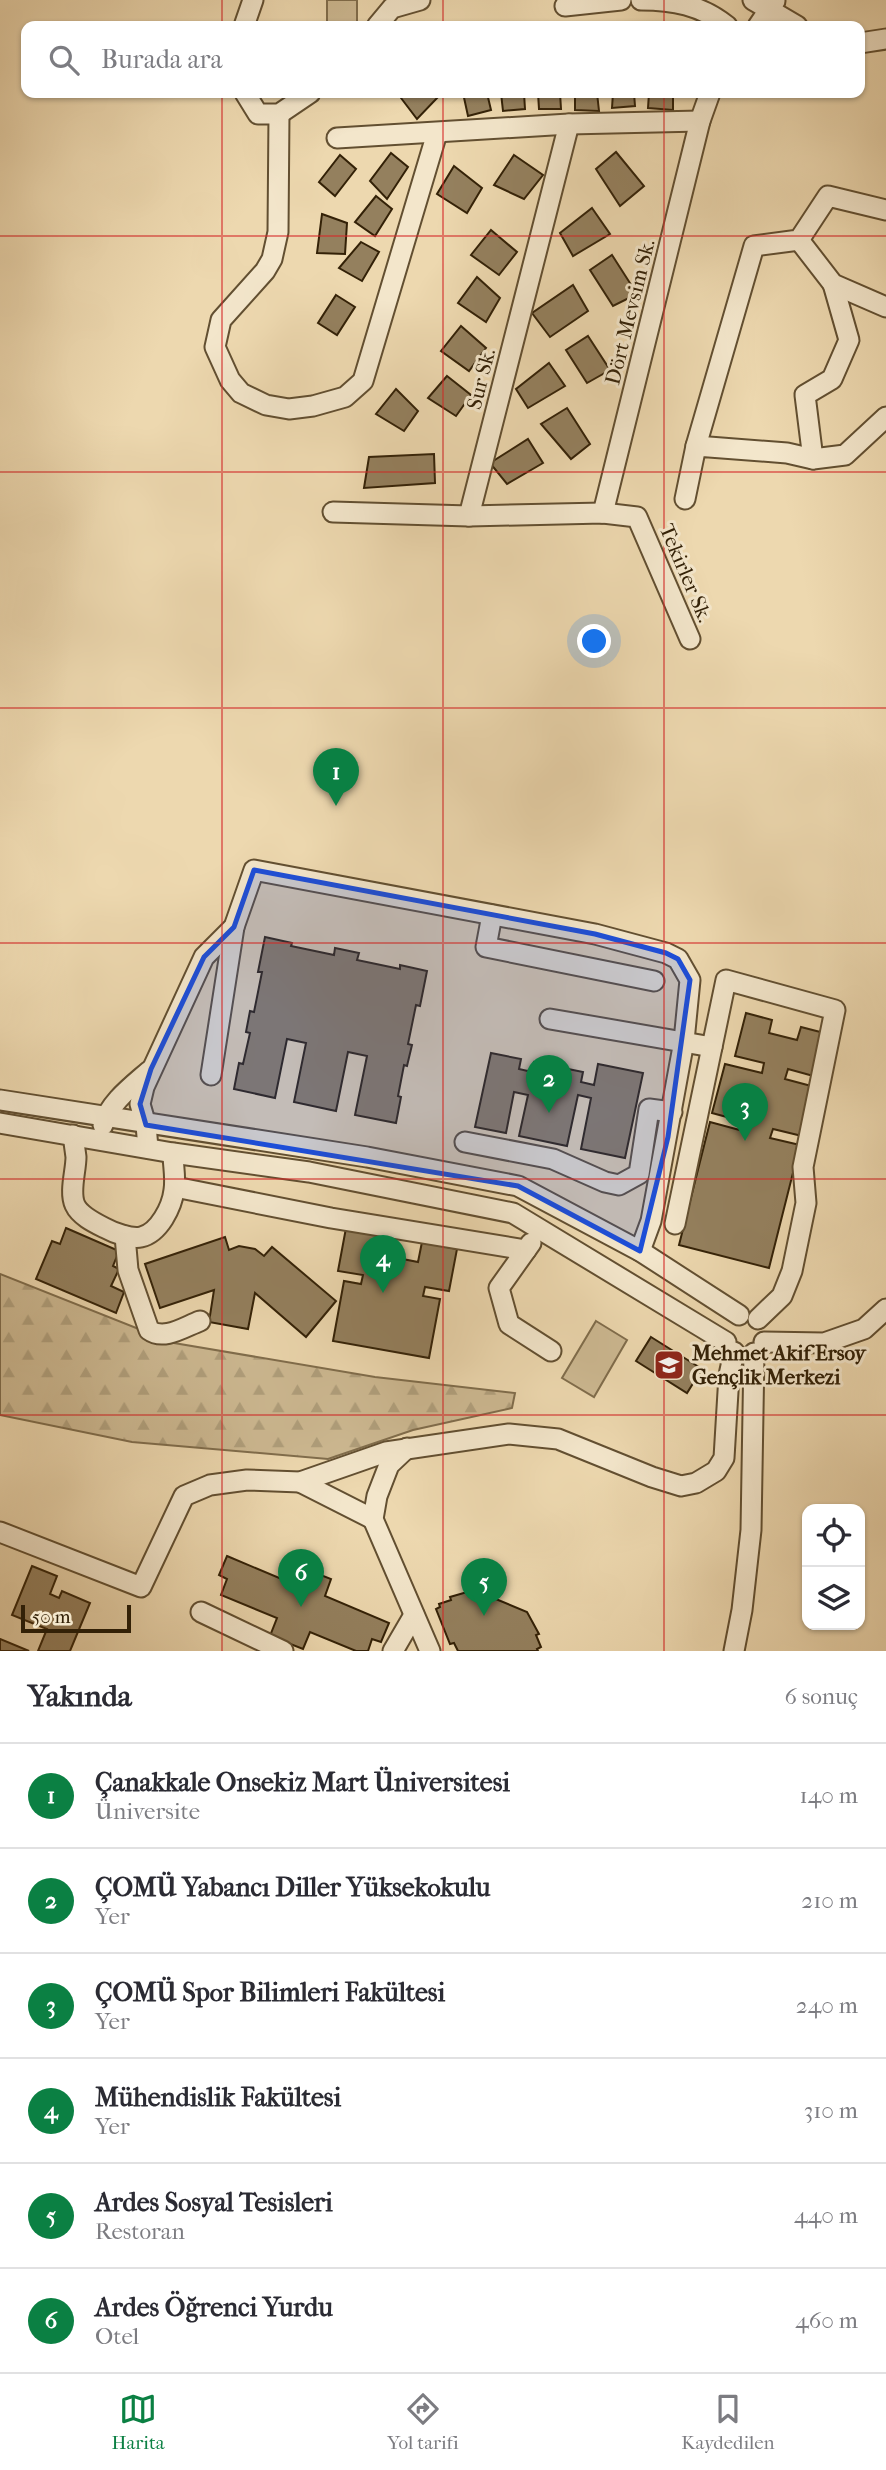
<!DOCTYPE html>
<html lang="tr">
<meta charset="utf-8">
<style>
body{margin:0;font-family:"IM FELL French Canon",serif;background:#f7f7f7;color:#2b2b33}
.controls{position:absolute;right:21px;bottom:21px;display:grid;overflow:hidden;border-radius:14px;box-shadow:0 2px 5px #0004}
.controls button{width:63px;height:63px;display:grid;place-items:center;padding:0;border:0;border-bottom:2px solid #e1e1e2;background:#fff;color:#2b2b33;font:35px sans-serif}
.scale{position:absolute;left:21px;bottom:18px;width:110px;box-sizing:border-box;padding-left:7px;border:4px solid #332107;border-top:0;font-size:19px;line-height:24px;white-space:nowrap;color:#332107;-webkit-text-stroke:5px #f3e6cb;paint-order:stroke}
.you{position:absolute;left:595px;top:642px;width:24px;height:24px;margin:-18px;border:5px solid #fff;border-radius:50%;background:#1a73e8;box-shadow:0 0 0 10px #1a73e833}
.badge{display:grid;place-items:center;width:46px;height:46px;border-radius:50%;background:#0b8043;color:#fff;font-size:23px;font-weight:700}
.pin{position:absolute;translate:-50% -58px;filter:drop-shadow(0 2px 4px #0008)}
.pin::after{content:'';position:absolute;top:37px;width:24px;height:21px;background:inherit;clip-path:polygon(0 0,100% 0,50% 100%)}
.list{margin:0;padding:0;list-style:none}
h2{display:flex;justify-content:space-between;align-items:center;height:91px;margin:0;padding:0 28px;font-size:30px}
h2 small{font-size:23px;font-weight:400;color:#7c7c81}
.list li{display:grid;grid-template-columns:46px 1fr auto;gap:21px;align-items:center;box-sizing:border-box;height:105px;padding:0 28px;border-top:2px solid #e1e1e2}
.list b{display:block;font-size:26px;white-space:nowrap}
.list p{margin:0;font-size:23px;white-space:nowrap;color:#7c7c81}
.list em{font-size:23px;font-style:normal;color:#7c7c81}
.icon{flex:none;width:38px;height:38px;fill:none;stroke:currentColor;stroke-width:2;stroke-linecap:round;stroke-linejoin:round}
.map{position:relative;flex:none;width:886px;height:1651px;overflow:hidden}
.search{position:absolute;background:#fff;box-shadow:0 2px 5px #0004;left:21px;right:21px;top:21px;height:77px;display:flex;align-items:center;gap:18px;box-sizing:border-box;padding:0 24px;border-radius:14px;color:#7c7c81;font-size:26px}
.sheet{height:721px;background:#fff}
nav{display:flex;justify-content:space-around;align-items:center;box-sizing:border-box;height:98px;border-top:2px solid #e1e1e2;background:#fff;font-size:19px;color:#7c7c81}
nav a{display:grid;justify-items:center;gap:4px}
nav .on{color:#0b8043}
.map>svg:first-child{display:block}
.forest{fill:url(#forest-firs);stroke:#806d4c;stroke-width:2}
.garden{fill:#cdb992;stroke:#806d4c;stroke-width:2}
.building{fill:#94805e;stroke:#332107;stroke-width:2}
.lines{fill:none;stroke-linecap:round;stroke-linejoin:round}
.minor-casing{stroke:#624f31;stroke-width:23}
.minor{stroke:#f3e6cb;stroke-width:19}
.marked{fill:#1d4ed8;fill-opacity:0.2;stroke:#1d4ed8;stroke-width:5;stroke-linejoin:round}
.grid{fill:none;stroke:#d62828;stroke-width:2;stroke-opacity:0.55}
.labels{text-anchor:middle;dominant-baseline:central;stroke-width:6;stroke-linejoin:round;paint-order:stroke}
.street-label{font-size:21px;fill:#332107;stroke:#f3e6cb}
.poi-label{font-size:21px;font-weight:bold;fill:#332107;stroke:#f3e6cb;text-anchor:start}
</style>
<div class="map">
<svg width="886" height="1651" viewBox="0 0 886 1651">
<defs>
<pattern id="forest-firs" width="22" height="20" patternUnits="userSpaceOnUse" patternTransform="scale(1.75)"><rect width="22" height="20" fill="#cdb992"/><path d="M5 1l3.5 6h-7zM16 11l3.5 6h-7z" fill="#b09f7c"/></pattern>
</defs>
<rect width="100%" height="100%" fill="#edd8af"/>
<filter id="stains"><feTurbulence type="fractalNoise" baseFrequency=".00286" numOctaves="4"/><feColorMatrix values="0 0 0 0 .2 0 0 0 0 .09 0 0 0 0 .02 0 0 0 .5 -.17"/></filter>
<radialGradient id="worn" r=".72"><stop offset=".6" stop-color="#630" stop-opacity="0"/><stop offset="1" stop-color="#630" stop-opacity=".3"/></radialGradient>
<!-- forest -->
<polygon class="forest" points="0,1274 174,1343 375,1377 515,1393 512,1408 413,1430 328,1459 132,1442 0,1415"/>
<!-- garden -->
<g class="garden">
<polygon points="327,0 357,0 357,23 327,24"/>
<polygon points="596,1321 627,1340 594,1397 562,1378"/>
</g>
<!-- building -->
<g class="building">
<polygon points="407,93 436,93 439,96 417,119 401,98"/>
<polygon points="463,93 487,93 491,110 468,116"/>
<polygon points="501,93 524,93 525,109 503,111"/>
<polygon points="538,93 560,93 561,109 539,109"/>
<polygon points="575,93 597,93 599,111 575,110"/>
<polygon points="613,93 634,93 635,106 612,108"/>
<polygon points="649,93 673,93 673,110 648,108"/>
<polygon points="616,152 644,186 620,206 596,169"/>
<polygon points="391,153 408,167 387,199 370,181"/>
<polygon points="340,155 356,169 335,196 319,182"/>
<polygon points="514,155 543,175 524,199 494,185"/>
<polygon points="454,166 482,188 467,213 437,194"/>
<polygon points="376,196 392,209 375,236 355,222"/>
<polygon points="592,208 610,234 573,256 560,233"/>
<polygon points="322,214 347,223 345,254 317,253"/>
<polygon points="491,230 517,252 499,275 471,255"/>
<polygon points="361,242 379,252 362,281 339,268"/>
<polygon points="612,255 637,294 613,306 590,270"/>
<polygon points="477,277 500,298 486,322 458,303"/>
<polygon points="573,285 588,311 550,337 532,313"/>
<polygon points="336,295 355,307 337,335 318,323"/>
<polygon points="461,326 486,348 469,371 441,351"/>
<polygon points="588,336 610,370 587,383 566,350"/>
<polygon points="549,363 565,386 528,408 516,389"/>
<polygon points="447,376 471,395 456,416 428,398"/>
<polygon points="396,389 418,411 404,431 376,414"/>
<polygon points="567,408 590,444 571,459 541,424"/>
<polygon points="528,439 543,463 507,484 490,463"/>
<polygon points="434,454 435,483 364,488 369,457"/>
<polygon points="265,937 292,943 291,946 334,955 335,948 359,953 357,960 400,969 400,965 427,971 420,1006 416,1005 408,1044 412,1045 407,1066 404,1065 398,1096 401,1097 396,1123 355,1115 367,1056 348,1052 336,1111 294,1102 306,1043 287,1039 275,1098 234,1089 239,1063 243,1064 250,1033 246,1032 250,1011 254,1012 262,972 258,972"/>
<polygon points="746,1013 772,1020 769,1033 797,1040 801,1027 828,1034 817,1077 788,1069 785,1079 815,1087 802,1136 773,1129 770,1138 800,1145 769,1268 679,1245 710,1122 747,1132 749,1123 712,1113 725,1064 762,1073 764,1063 735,1056"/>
<polygon points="491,1053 521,1059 519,1069 532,1072 534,1062 583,1072 581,1082 594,1085 598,1064 643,1073 625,1158 581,1149 591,1098 578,1095 567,1146 519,1136 528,1095 514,1092 506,1133 475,1127"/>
<polygon points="66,1228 119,1251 113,1266 119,1269 111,1286 124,1292 116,1313 36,1279 52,1241 60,1244"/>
<polygon points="346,1228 381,1235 377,1254 418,1262 422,1242 457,1249 449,1291 425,1287 423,1296 440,1299 429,1358 333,1341 344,1281 361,1284 363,1275 338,1271"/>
<polygon points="225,1237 229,1250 239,1246 255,1249 264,1256 272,1247 336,1301 306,1337 255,1293 248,1329 209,1322 214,1290 160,1308 145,1264"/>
<polygon points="651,1337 702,1369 687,1393 636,1361"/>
<polygon points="227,1556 291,1583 298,1566 331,1579 325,1596 389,1623 381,1642 372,1639 368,1651 356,1651 310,1632 303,1649 270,1636 277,1618 221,1595 227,1579 219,1575"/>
<polygon points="32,1566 57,1576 50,1594 59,1598 62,1591 90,1603 70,1651 38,1651 47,1629 12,1615"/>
<polygon points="474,1590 527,1612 539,1634 536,1635 541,1647 537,1649 538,1651 458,1651 454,1643 450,1644 436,1609 440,1607 439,1604 451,1600 450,1597"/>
<polygon points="0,1639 29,1651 0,1651"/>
</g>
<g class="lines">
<!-- minor casing -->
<g class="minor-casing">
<g id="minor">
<path d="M641 0C673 0 701 5 727 26"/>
<polyline points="753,0 797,26"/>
<polyline points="565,6 621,0"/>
<polyline points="244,26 253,0"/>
<polyline points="377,26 392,8 420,0"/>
<polyline points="758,26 775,1"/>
<polyline points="860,43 886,39"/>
<polyline points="245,93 258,114 279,114 310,93"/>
<polyline points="279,114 278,232 272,259 265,271 221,320 215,347 230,380 241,393 266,405 289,409 313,406 345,397 363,381 437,133"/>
<polyline points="337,138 569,124 700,121"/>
<polyline points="799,240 833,284 886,307"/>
<polyline points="696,446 754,246 799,240 828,196 886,210"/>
<polyline points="813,459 805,395 832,379 849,340 833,284"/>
<polyline points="685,499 696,446 787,453 813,459 845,455 886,417"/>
<polyline points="333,512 469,516 603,513 637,517 690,639"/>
<polyline points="603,513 700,121 710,93"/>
<polyline points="469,516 569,124"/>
<polyline points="492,915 486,947 654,981"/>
<polyline points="550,1019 712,1047"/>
<polyline points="211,1075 234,927"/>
<polyline points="0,1100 367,1157 518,1186 640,1251 739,1315"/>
<polyline points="0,1123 173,1153 309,1172 513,1213 726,1342"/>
<path d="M103 1125C109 1103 132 1086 149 1071"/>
<path d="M73 1135C74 1142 75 1150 76 1157 76 1171 69 1192 75 1205 80 1216 95 1223 105 1228 114 1233 131 1239 141 1237 159 1233 172 1207 174 1190 176 1178 173 1165 173 1153"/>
<polyline points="465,1142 553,1159 605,1182 619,1185 639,1174 649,1109 672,1112"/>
<polyline points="148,1148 146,1125 140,1104 144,1087 204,957 234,927 254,870 595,934 666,953 678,959 690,980 684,1041 651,1221 640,1251"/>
<polyline points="175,1187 331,1218 526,1250"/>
<polyline points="675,1224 726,980 835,1010 803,1167 806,1203 792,1271 782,1296 758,1319"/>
<path d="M125 1236 128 1270 149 1330C164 1341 184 1327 200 1321"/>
<polyline points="531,1243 499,1288 509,1324 551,1351"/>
<polyline points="764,1342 824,1343 864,1329 886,1309"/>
<polyline points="407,1448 389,1465 377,1496 373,1519 430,1651"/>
<polyline points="300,1482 373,1519"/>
<polyline points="0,1532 141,1587 184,1496 210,1485 247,1480 300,1482 386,1452 509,1434 558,1439 652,1477 681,1486 696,1483 716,1471 724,1458 729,1375 734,1352"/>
<polyline points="201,1612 283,1651"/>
<polyline points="393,1651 414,1615"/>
<polyline points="734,1651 742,1610 751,1530 754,1353"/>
</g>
</g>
<!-- minor -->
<use href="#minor" class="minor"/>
</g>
<!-- marked area -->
<path class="marked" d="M254 870 595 934 666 953 678 959 690 980 668 1137 640 1251 518 1186 146 1125 140 1104 151 1069 204 957 234 927Z"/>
<!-- grid -->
<path class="grid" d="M222 0V26M443 0V26M664 0V26M222 93V1651M443 93V1651M664 93V1651M0 236H886M0 472H886M0 708H886M0 943H886M0 1179H886M0 1415H886"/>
<!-- icons -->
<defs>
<g id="university-square" transform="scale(1.575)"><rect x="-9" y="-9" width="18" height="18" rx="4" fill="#8f2418" stroke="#f3e6cb"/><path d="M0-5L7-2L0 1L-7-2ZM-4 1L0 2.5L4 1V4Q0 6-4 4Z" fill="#fff"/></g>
</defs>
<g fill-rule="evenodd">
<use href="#university-square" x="669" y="1365"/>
</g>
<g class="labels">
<!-- street labels -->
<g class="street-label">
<text transform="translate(630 312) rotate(-76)">Dört Mevsim Sk.</text>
<text transform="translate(481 379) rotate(-76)">Sur Sk.</text>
<text transform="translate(686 573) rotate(67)">Tekirler Sk.</text>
</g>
<!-- poi labels -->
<g class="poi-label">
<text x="692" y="1353">Mehmet Akif Ersoy<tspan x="692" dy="24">Gençlik Merkezi</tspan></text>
</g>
</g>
<rect width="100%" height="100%" filter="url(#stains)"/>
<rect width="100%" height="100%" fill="url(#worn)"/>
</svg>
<div class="controls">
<button><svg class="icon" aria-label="locate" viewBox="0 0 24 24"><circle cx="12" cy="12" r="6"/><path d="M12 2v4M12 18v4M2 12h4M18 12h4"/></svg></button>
<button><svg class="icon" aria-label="layers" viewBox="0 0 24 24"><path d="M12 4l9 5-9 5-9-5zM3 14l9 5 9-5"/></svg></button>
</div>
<div class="scale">50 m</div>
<div class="you"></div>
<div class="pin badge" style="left:336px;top:806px">1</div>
<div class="pin badge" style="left:549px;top:1113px">2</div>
<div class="pin badge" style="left:745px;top:1141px">3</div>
<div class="pin badge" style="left:383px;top:1293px">4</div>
<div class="pin badge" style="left:484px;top:1616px">5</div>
<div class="pin badge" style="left:301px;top:1607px">6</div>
<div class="search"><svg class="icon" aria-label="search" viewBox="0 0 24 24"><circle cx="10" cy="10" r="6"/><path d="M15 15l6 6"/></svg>Burada ara</div>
</div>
<section class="sheet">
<h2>Yakında<small>6 sonuç</small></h2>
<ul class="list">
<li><span class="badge">1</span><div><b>Çanakkale Onsekiz Mart Üniversitesi</b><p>Üniversite</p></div><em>140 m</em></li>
<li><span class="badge">2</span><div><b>ÇOMÜ Yabancı Diller Yüksekokulu</b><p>Yer</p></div><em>210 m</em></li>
<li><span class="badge">3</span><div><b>ÇOMÜ Spor Bilimleri Fakültesi</b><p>Yer</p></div><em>240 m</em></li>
<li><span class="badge">4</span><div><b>Mühendislik Fakültesi</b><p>Yer</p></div><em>310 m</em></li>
<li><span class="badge">5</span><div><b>Ardes Sosyal Tesisleri</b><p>Restoran</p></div><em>440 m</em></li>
<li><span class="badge">6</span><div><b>Ardes Öğrenci Yurdu</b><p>Otel</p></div><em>460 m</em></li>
</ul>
</section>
<nav>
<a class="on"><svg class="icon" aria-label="map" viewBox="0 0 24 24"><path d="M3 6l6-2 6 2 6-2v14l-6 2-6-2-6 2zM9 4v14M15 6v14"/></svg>Harita</a>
<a><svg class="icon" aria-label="directions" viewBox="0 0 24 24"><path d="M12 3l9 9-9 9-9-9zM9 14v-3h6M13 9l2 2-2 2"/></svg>Yol tarifi</a>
<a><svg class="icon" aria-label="saved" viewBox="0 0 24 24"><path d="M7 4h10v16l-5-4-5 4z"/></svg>Kaydedilen</a>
</nav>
